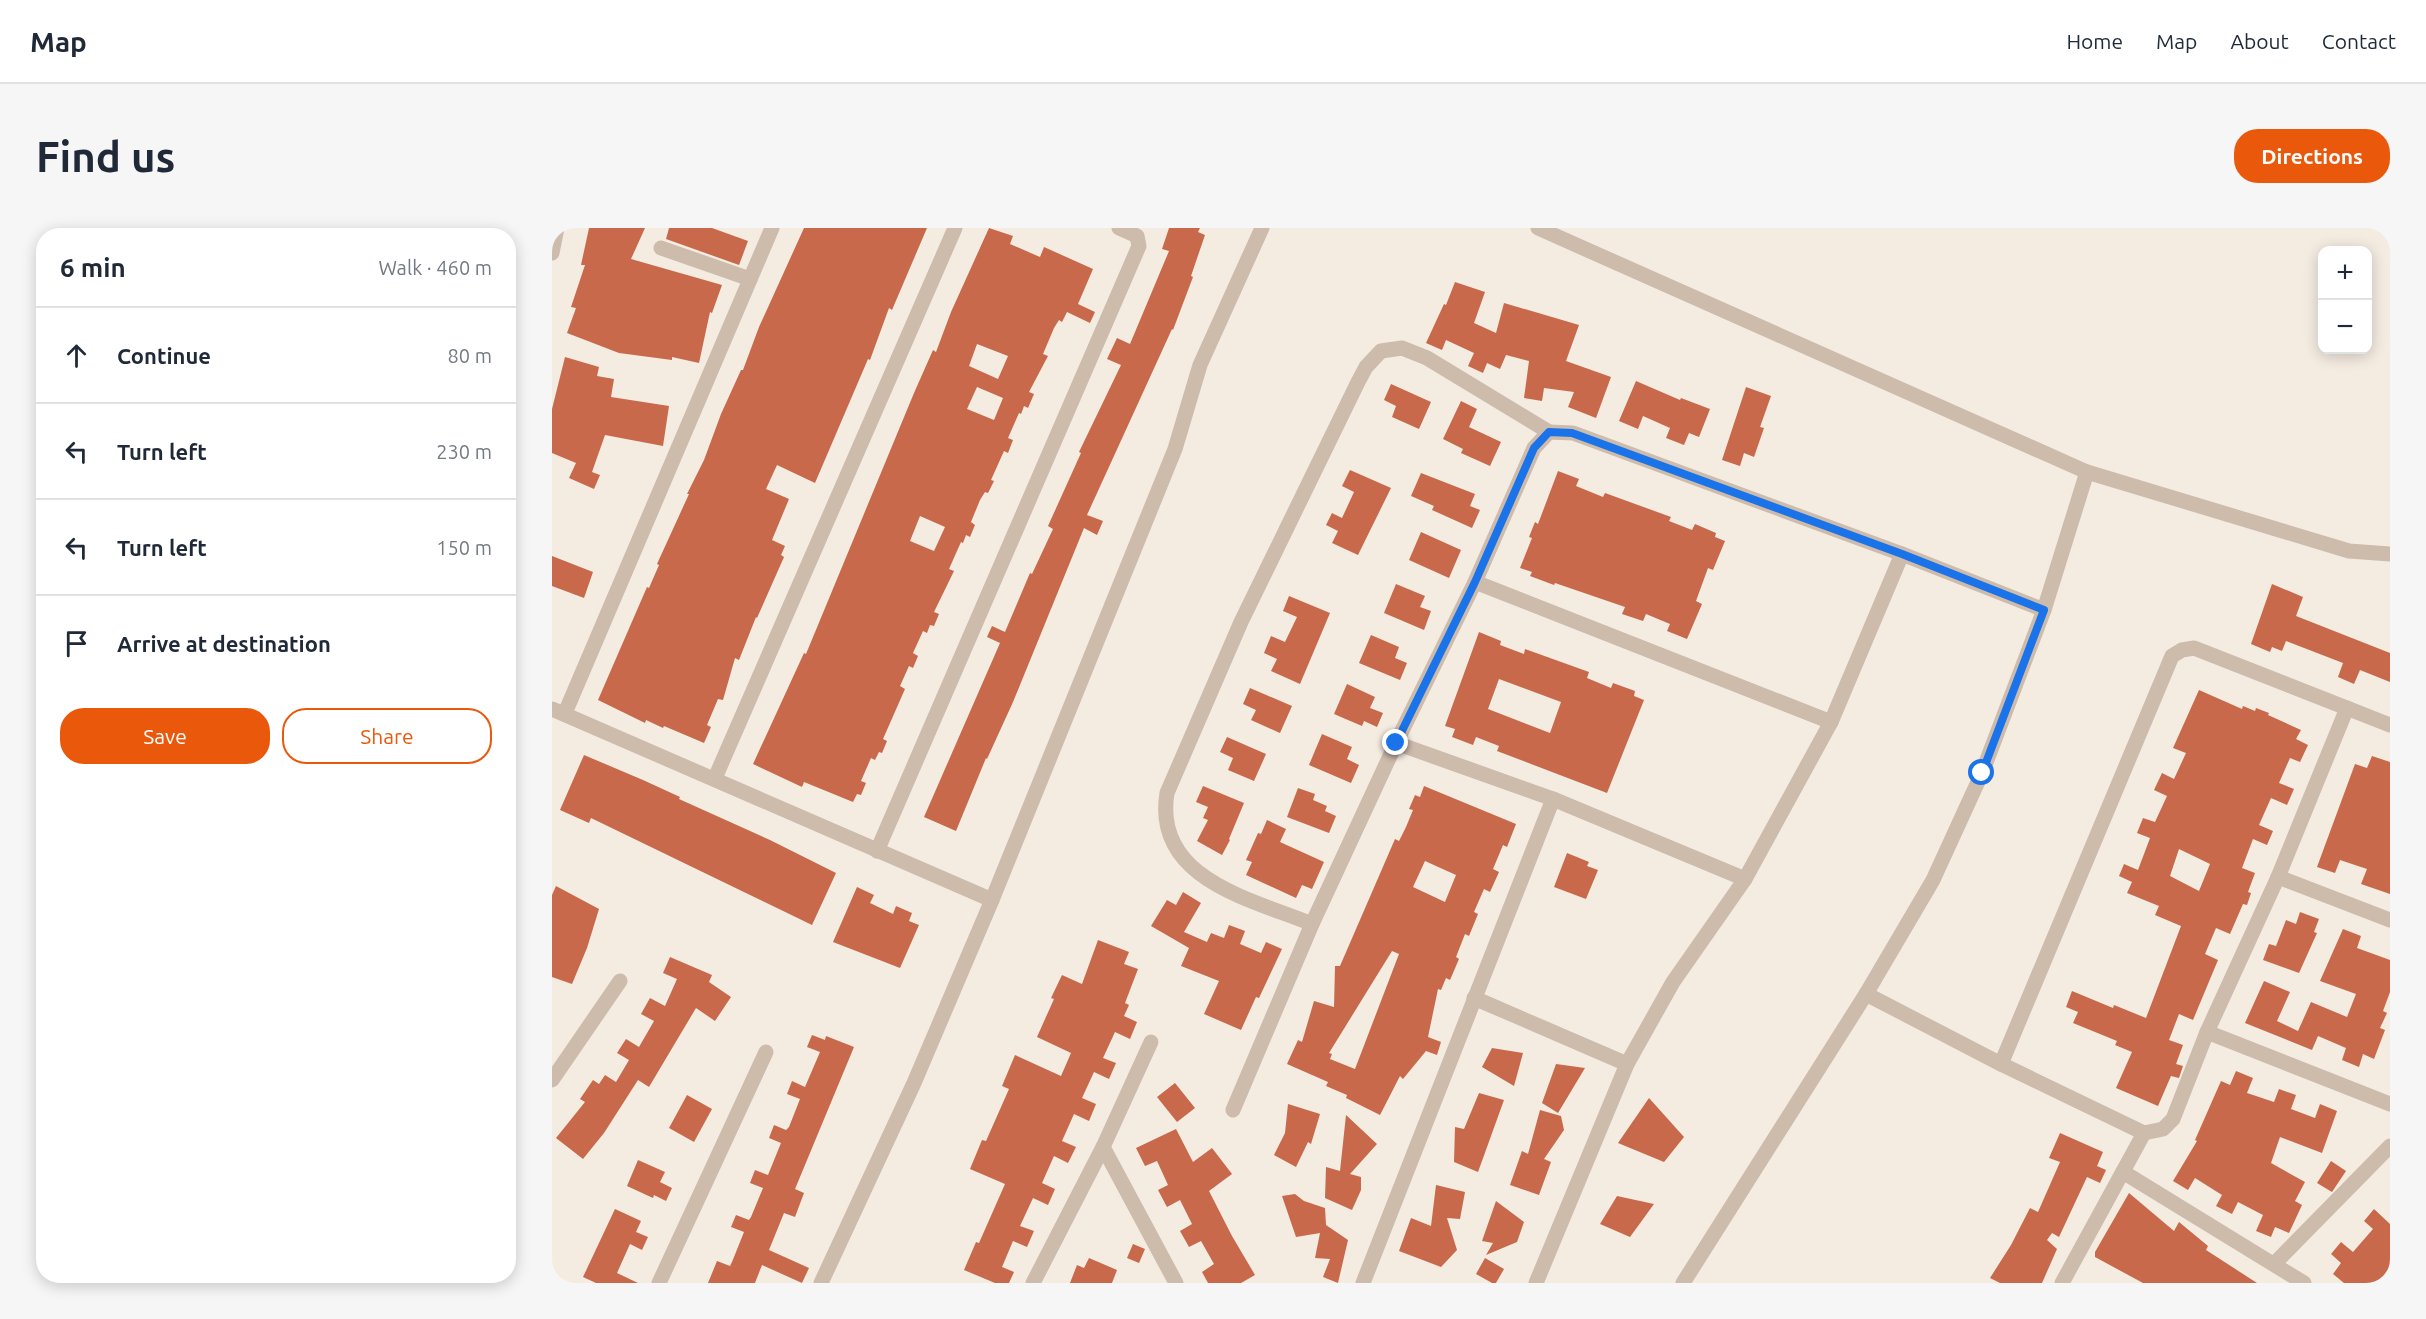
<!DOCTYPE html>
<meta charset="utf-8">
<style>
body{margin:0;font-family:Ubuntu,sans-serif;background:#f6f6f7;color:#1f2937}
.controls{position:absolute;right:18px;top:18px;display:grid;overflow:hidden;border-radius:12px;box-shadow:0 3px 15px #0003}
.controls button{width:54px;height:54px;display:grid;place-items:center;padding:0;border:0;border-bottom:2px solid #e0e1e3;background:#fff;color:#1f2937;font:30px sans-serif}
.stop{position:absolute;width:18px;height:18px;margin:-14px;border:4px solid #1a73e8;border-radius:50%;background:#fff}
.stop.end{background:#1a73e8;border-color:#fff;box-shadow:0 2px 6px #0008}
.list{margin:0;padding:0;list-style:none}
h2{display:flex;justify-content:space-between;align-items:center;height:78px;margin:0;padding:0 24px;font-size:26px}
h2 small{font-size:20px;font-weight:400;color:#747a83}
.list li{display:grid;grid-template-columns:39px 1fr auto;gap:18px;align-items:center;box-sizing:border-box;height:96px;padding:0 24px;border-top:2px solid #e0e1e3}
.list b{display:block;font-size:22px;white-space:nowrap}
.list em{font-size:20px;font-style:normal;color:#747a83}
.actions{display:flex;gap:12px;padding:18px 24px}
.actions a{flex:1;padding:14px 0;border:2px solid #ea580c;border-radius:24px;text-align:center;font-size:21px;color:#ea580c}
.actions .main{background:#ea580c;color:#fff}
.icon{flex:none;width:33px;height:33px;fill:none;stroke:currentColor;stroke-width:2;stroke-linecap:round;stroke-linejoin:round}
.map{position:relative;flex:none;width:1838px;height:1055px;overflow:hidden;border-radius:24px}
header{display:flex;align-items:center;gap:36px;box-sizing:border-box;height:84px;padding:0 30px;background:#fff;border-bottom:2px solid #e0e1e3}
header strong{font-size:28px}
nav{display:flex;gap:33px;margin-inline-start:auto;font-size:21px}
.intro{display:flex;align-items:center;justify-content:space-between;box-sizing:border-box;height:144px;padding:0 36px}
h1{margin:0;font-size:42px}
.button{padding:15px 27px;border-radius:24px;background:#ea580c;color:#fff;font-size:21px;font-weight:700}
main{display:flex;gap:36px;padding:0 36px}
aside{flex:1;background:#fff;border-radius:24px;box-shadow:0 3px 15px #0003}
.map>svg:first-child{display:block}
.building{fill:#c8694b;fill-rule:evenodd}
.lines{fill:none;stroke-linecap:round;stroke-linejoin:round}
.minor{stroke:#cdbbac;stroke-width:15}
.route{stroke:#1a73e8;stroke-width:8}
</style>
<header>
<strong>Map</strong>
<nav><a>Home</a><a>Map</a><a>About</a><a>Contact</a></nav>
</header>
<div class="intro"><h1>Find us</h1><a class="button">Directions</a></div>
<main>
<aside>
<h2>6 min<small>Walk · 460 m</small></h2>
<ul class="list">
<li><svg class="icon" aria-label="ahead" viewBox="0 0 24 24"><path d="M12 20V5M6 11l6-6 6 6"/></svg><div><b>Continue</b></div><em>80 m</em></li>
<li><svg class="icon" aria-label="left" viewBox="0 0 24 24"><path d="M17 20v-9H6M10 6l-5 5 5 5"/></svg><div><b>Turn left</b></div><em>230 m</em></li>
<li><svg class="icon" aria-label="left" viewBox="0 0 24 24"><path d="M17 20v-9H6M10 6l-5 5 5 5"/></svg><div><b>Turn left</b></div><em>150 m</em></li>
<li><svg class="icon" aria-label="arrive" viewBox="0 0 24 24"><path d="M6 21V4h12l-3 4 3 4H6"/></svg><div><b>Arrive at destination</b></div></li>
</ul>
<div class="actions"><a class="main">Save</a><a>Share</a></div>
</aside>
<div class="map">
<svg width="1838" height="1055" viewBox="0 0 1838 1055">
<rect width="100%" height="100%" fill="#f4ebe1"/>
<!-- building -->
<g class="building">
<polygon points="37,0 93,0 79,31 170,57 160,85 158,84 147,135 120,129 120,132 67,125 15,105 24,80 19,79 33,37 29,37"/>
<polygon points="117,0 160,0 196,13 187,37 114,11"/>
<polygon points="252,0 375,0 340,82 337,80 318,132 316,131 263,255 225,237 214,261 237,271 220,312 233,318 229,327 232,329 205,390 204,389 187,432 183,430 171,472 166,471 155,497 159,499 152,515 112,498 111,500 94,492 93,495 46,472 95,359 97,360 107,337 105,336 137,266 135,266 152,232 169,186 189,142 191,142 207,99"/>
<path d="M437 0 461 8 458 16 488 29 492 19 541 41 526 76 543 84 538 95 515 84 510 94 507 92 502 100 491 126 496 128 477 164 482 166 476 180 472 178 469 186 467 185 456 210 461 212 456 225 452 223 439 252 442 253 436 265 433 264 428 272 419 294 423 297 418 309 414 307 411 315 409 314 397 341 402 343 382 384 387 386 382 398 378 397 375 405 371 403 361 425 366 428 361 440 357 438 348 458 353 461 331 511 335 513 330 525 327 524 323 532 319 530 309 553 314 555 309 567 305 566 301 574 252 554 250 559 201 536 252 425 254 426 362 165 381 122 384 124 399 84ZM425 116 456 128 446 151 417 138ZM425 159 451 170 442 192 415 181ZM368 288 393 299 382 323 358 313Z"/>
<polygon points="617,0 648,0 646,4 653,7 639,48 641,49 621,102 620,101 535,287 551,293 545,307 532,300 461,474 435,531 434,530 404,603 372,589 448,415 435,409 440,398 453,404 478,345 480,346 501,301 496,298 529,225 527,224 569,137 555,131 565,110 578,116 617,23 610,21"/>
<polygon points="903,54 933,64 922,95 944,105 952,75 1027,97 1014,133 1059,149 1044,190 1016,179 1022,164 992,160 990,173 972,170 977,133 954,127 948,141 935,135 931,145 916,138 922,125 894,112 890,122 874,115 892,76 894,77"/>
<polygon points="13,129 47,139 45,148 62,151 59,169 117,178 111,218 53,207 40,244 48,247 42,261 17,250 24,235 0,225 0,181"/>
<polygon points="1084,153 1128,172 1129,170 1158,181 1147,209 1137,205 1132,217 1114,210 1118,200 1091,188 1086,201 1067,193"/>
<polygon points="839,156 879,174 867,201 840,189 844,178 832,172"/>
<polygon points="1194,159 1219,168 1208,199 1212,200 1202,229 1192,225 1188,238 1170,232"/>
<polygon points="909,173 925,181 917,199 949,214 938,238 909,225 911,221 891,211"/>
<polygon points="798,242 839,260 806,327 780,315 786,303 774,297 780,285 790,290 802,264 790,258"/>
<polygon points="1006,243 1027,251 1024,258 1051,269 1053,265 1119,289 1117,293 1140,302 1143,296 1164,305 1163,309 1173,313 1161,342 1156,340 1144,373 1150,376 1135,411 1115,403 1118,396 1094,386 1091,393 1070,386 1073,379 1003,355 1002,357 978,348 980,344 968,340 980,310 977,309 983,294 986,296"/>
<polygon points="869,245 923,266 918,278 928,282 920,300 880,282 882,278 859,268"/>
<polygon points="869,304 909,322 897,350 857,332"/>
<polygon points="0,328 41,344 32,370 0,358"/>
<polygon points="844,356 873,368 868,379 879,383 872,402 832,385"/>
<polygon points="1720,356 1751,369 1744,388 1838,425 1838,454 1808,442 1802,456 1786,449 1791,435 1734,413 1730,423 1720,419 1718,424 1699,416"/>
<polygon points="737,368 778,385 748,456 719,443 725,431 712,425 719,408 733,414 745,389 731,383"/>
<path d="M927 404 949 413 948 417 972 426 973 421 1037 444 1035 450 1059 460 1061 455 1083 463 1082 468 1092 472 1055 565 945 523 947 518 924 509 921 517 900 509 903 501 893 498ZM947 451 1009 474 998 505 936 481Z"/>
<polygon points="819,407 847,419 843,430 855,435 848,452 807,435"/>
<polygon points="795,456 823,469 818,480 831,485 825,499 812,493 810,498 782,486"/>
<polygon points="698,460 740,478 728,505 699,492 704,482 691,476"/>
<path d="M1647 462 1690 481 1691 478 1703 483 1704 480 1717 485 1716 487 1749 502 1744 511 1756 517 1748 534 1738 530 1727 555 1742 561 1735 577 1719 570 1707 597 1721 603 1715 617 1701 611 1690 640 1703 645 1696 664 1699 665 1695 677 1691 676 1678 706 1664 700 1653 726 1666 732 1641 792 1627 786 1617 812 1631 817 1624 836 1631 838 1627 850 1619 848 1606 878 1564 860 1580 824 1563 817 1565 813 1521 795 1526 784 1514 779 1520 763 1561 780 1562 777 1594 790 1629 698 1603 687 1607 678 1575 665 1580 654 1567 648 1572 636 1586 642 1598 610 1585 605 1591 590 1603 594 1615 568 1602 562 1610 545 1622 551 1634 525 1621 520ZM1627 621 1658 636 1647 663 1618 648Z"/>
<polygon points="770,506 800,519 795,531 807,537 799,555 757,537"/>
<polygon points="675,509 714,526 702,553 676,542 681,530 668,524"/>
<polygon points="32,527 91,552 128,569 127,571 218,612 284,645 260,697 39,590 37,595 8,582"/>
<polygon points="1820,528 1838,534 1838,666 1809,656 1815,641 1788,632 1783,645 1765,639 1803,536 1815,540"/>
<polygon points="651,558 692,575 677,611 678,612 670,627 645,613 656,592 651,590 656,579 644,574"/>
<path d="M872 558 964 596 955 619 951 617 941 641 947 644 938 664 932 661 922 684 926 686 917 708 913 706 904 729 907 731 898 752 894 750 889 762 886 761 876 809 889 814 885 827 874 823 851 851 848 848 828 887 794 870 795 867 774 858 776 854 735 836 746 812 750 814 762 773 782 779 783 738H788L843 611 847 613 854 599 861 582 857 581 863 567 868 569ZM873 633 904 647 893 674 861 659ZM840 723 847 726 803 841 778 831 780 826 777 825Z"/>
<polygon points="746,560 763,566 761,572 775,578 773,583 784,588 777,605 735,589"/>
<polygon points="715,592 734,601 728,614 772,634 760,661 750,657 744,670 694,647 700,634 694,632 706,605 709,606"/>
<polygon points="1015,625 1037,634 1035,638 1046,642 1034,671 1002,659"/>
<polygon points="4,658 47,681 35,720 20,756 0,749 0,667"/>
<polygon points="305,659 322,667 318,675 341,686 344,678 360,685 357,693 367,697 348,740 281,714"/>
<polygon points="631,664 649,675 632,704 655,714 659,705 672,710 677,697 693,703 688,716 709,725 714,714 730,721 707,770 704,769 689,802 652,786 667,753 629,738 637,720 599,698 615,672 624,677"/>
<polygon points="1748,684 1767,691 1762,704 1765,705 1747,745 1711,732 1717,716 1724,718 1734,692 1744,696"/>
<polygon points="1791,701 1809,708 1805,720 1838,732 1838,764 1831,783 1835,785 1828,800 1833,802 1822,831 1811,826 1807,839 1790,832 1794,820 1766,808 1760,822 1693,795 1712,753 1738,764 1725,793 1746,803 1759,774 1795,789 1804,766 1768,753"/>
<polygon points="546,712 577,724 572,736 586,741 573,775 577,777 572,788 585,794 578,811 563,804 551,830 564,835 557,851 542,844 530,870 544,876 537,893 522,886 510,913 524,919 516,935 502,928 490,955 503,961 496,977 481,970 468,998 482,1003 475,1019 461,1013 450,1039 462,1044 457,1055 443,1055 412,1042 424,1014 427,1015 453,956 418,941 430,912 434,913 457,861 450,858 463,827 509,848 519,825 485,809 502,771 499,770 510,747 530,756"/>
<polygon points="118,729 160,747 157,754 179,769 163,793 144,780 97,859 86,852 52,905 31,931 4,910 33,874 28,871 41,852 47,856 53,847 64,854 77,832 65,825 74,811 87,819 102,793 89,786 98,770 113,778 125,751 111,745"/>
<polygon points="260,807 273,812 274,808 302,819 243,961 252,965 243,989 232,985 217,1022 257,1040 250,1055 210,1037 203,1055 156,1055 165,1033 178,1038 180,1034 192,1004 179,999 184,987 197,992 199,989 211,960 198,955 203,942 216,947 229,915 217,910 222,897 234,902 237,899 248,871 235,866 240,853 253,859 268,824 255,819"/>
<polygon points="940,820 971,825 962,858 930,839"/>
<polygon points="1004,836 1033,840 1006,885 990,875"/>
<polygon points="1684,843 1701,850 1695,865 1722,874 1727,861 1744,867 1739,881 1763,890 1768,876 1785,883 1770,925 1728,909 1719,935 1753,954 1743,973 1750,977 1737,1005 1723,999 1719,1009 1704,1003 1711,987 1686,974 1680,986 1664,978 1670,967 1643,950 1636,962 1621,953 1645,913 1643,912 1669,853 1678,857"/>
<polygon points="623,855 643,880 625,894 605,869"/>
<polygon points="927,865 952,872 926,944 902,934 903,899 912,901"/>
<polygon points="135,867 160,881 142,914 117,900"/>
<polygon points="1097,870 1132,909 1112,934 1066,915"/>
<polygon points="736,876 768,886 759,916 756,914 744,939 722,927 733,905"/>
<polygon points="988,882 1009,888 1012,902 992,931 999,934 987,967 958,957 970,923 976,926"/>
<polygon points="794,887 825,916 798,946 809,949 809,962 800,982 773,970 774,939 788,943"/>
<polygon points="624,901 641,934 660,920 680,946 657,963 680,1008 703,1047 689,1055 656,1055 650,1044 662,1036 649,1013 637,1019 628,1003 640,996 628,972 615,979 606,962 616,957 605,933 593,938 584,920"/>
<polygon points="1508,905 1551,924 1545,938 1554,942 1548,955 1535,949 1507,1009 1500,1005 1495,1012 1505,1021 1490,1055 1448,1055 1438,1050 1459,1017 1478,980 1486,984 1508,934 1497,930"/>
<polygon points="86,932 113,944 108,954 120,960 114,973 102,967 101,970 75,958"/>
<polygon points="1779,933 1794,943 1780,964 1765,955"/>
<polygon points="884,957 913,964 908,991 895,990 905,1022 889,1039 847,1023 859,990 879,998"/>
<polygon points="1577,965 1622,1003 1627,994 1656,1018 1654,1022 1705,1055 1591,1055 1543,1029 1543,1024"/>
<polygon points="743,966 752,973 773,980 774,997 796,1012 786,1055 771,1049 778,1031 763,1030 768,1005 744,1009 730,968"/>
<polygon points="1065,968 1102,976 1078,1009 1048,996"/>
<polygon points="944,973 972,994 965,1014 934,1027 941,1015 930,1013"/>
<polygon points="63,981 89,993 84,1004 96,1009 90,1022 78,1016 65,1045 86,1055 44,1055 31,1049"/>
<polygon points="1822,981 1838,996 1838,1044 1829,1055 1792,1055 1781,1046 1789,1035 1779,1026 1789,1014 1801,1024 1821,1001 1812,993"/>
<polygon points="581,1016 593,1021 587,1035 575,1030"/>
<polygon points="537,1030 565,1042 560,1055 518,1055 525,1037 532,1040"/>
<polygon points="933,1030 952,1041 944,1055 940,1055 924,1046"/>
</g>
<g class="lines">
<!-- minor -->
<g class="minor">
<polyline points="986,0 1535,244 1797,323 1838,326"/>
<polyline points="109,20 198,51"/>
<polyline points="0,25 5,0"/>
<polyline points="923,354 1279,494"/>
<polyline points="0,481 440,672"/>
<polyline points="13,485 220,0"/>
<polyline points="844,515 1001,571 1193,651"/>
<polyline points="163,550 403,0"/>
<polyline points="325,623 587,18 585,8 567,0"/>
<polyline points="1726,649 1838,692"/>
<path d="M760 696C699 671 601 651 615 565L689 394 806 154 814 139 829 123 850 120 875 130 997 204"/>
<polyline points="1314,766 1449,836 1592,905"/>
<polyline points="922,770 1075,836"/>
<polyline points="1655,804 1838,876"/>
<polyline points="1449,836 1620,428 1630,422 1642,420 1838,497"/>
<polyline points="0,852 68,753"/>
<polyline points="681,882 760,696 844,515 923,354 982,220 997,204 1021,205 1350,326 1492,382"/>
<polyline points="551,919 599,814"/>
<polyline points="1571,944 1752,1055"/>
<polyline points="1722,1036 1838,918"/>
<polyline points="107,1055 214,824"/>
<polyline points="269,1055 362,855 440,672 623,221 648,137 710,0"/>
<polyline points="481,1055 551,919 624,1055"/>
<polyline points="811,1055 1001,571"/>
<polyline points="984,1055 1075,836 1121,754 1193,651 1279,494 1350,326"/>
<polyline points="1131,1055 1314,766 1381,652 1430,545 1492,382 1535,244"/>
<polyline points="1510,1055 1592,905 1611,901 1621,891 1655,804 1726,649 1795,480"/>
</g>
</g>
<g class="lines">
<!-- route -->
<polyline class="route" points="844,515 923,354 982,220 997,204 1020,205 1350,326 1492,382 1430,545"/>
</g>
</svg>
<div class="controls">
<button>+</button>
<button>−</button>
</div>
<div class="stop" style="left:1430px;top:545px"></div>
<div class="stop end" style="left:844px;top:515px"></div>
</div>
</main>
